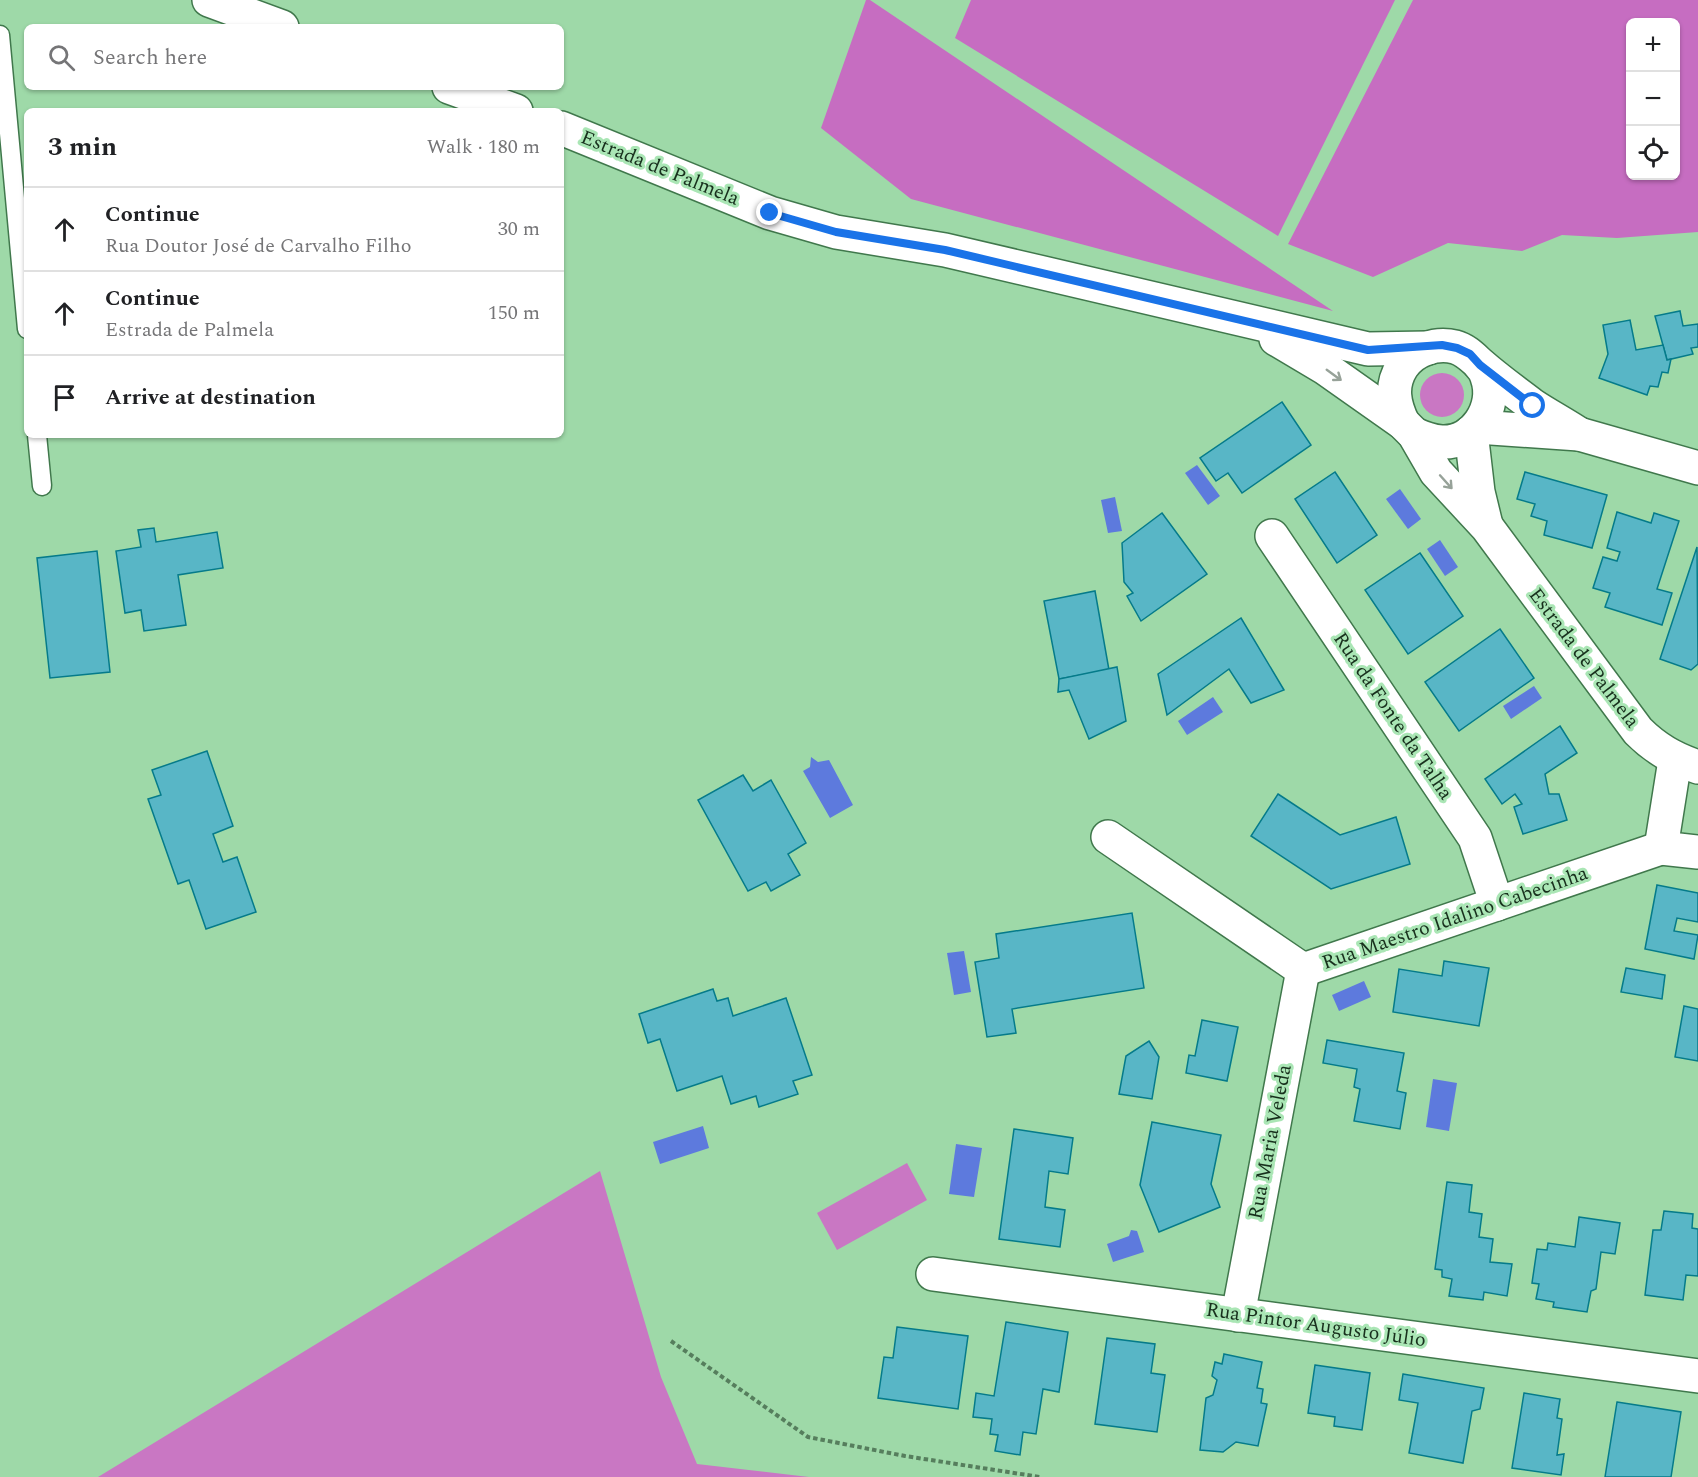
<!DOCTYPE html>
<meta charset="utf-8">
<style>
body{margin:0;font-family:Spectral,serif;background:#f6f6f6;color:#202124}
.controls{position:absolute;right:18px;top:18px;display:grid;overflow:hidden;border-radius:9px;box-shadow:0 2px 4px #0004}
.controls button{width:54px;height:54px;display:grid;place-items:center;padding:0;border:0;border-bottom:2px solid #e0e0e0;background:#fff;color:#202124;font:30px sans-serif}
.stop{position:absolute;width:18px;height:18px;margin:-14px;border:4px solid #1a73e8;border-radius:50%;background:#fff}
.stop.end{background:#1a73e8;border-color:#fff;box-shadow:0 2px 6px #0008}
.list{margin:0;padding:0;list-style:none}
h2{display:flex;justify-content:space-between;align-items:center;height:78px;margin:0;padding:0 24px;font-size:26px}
h2 small{font-size:20px;font-weight:400;color:#757577}
.list li{display:grid;grid-template-columns:39px 1fr auto;gap:18px;align-items:center;box-sizing:border-box;height:84px;padding:0 24px;border-top:2px solid #e0e0e0}
.list b{display:block;font-size:22px;white-space:nowrap}
.list p{margin:0;font-size:20px;white-space:nowrap;color:#757577}
.list em{font-size:20px;font-style:normal;color:#757577}
.icon{flex:none;width:33px;height:33px;fill:none;stroke:currentColor;stroke-width:2;stroke-linecap:round;stroke-linejoin:round}
.map{position:relative;flex:none;width:1698px;height:1477px;overflow:hidden}
.search{position:absolute;background:#fff;box-shadow:0 2px 4px #0004;left:24px;top:24px;width:540px;height:66px;display:flex;align-items:center;gap:15px;box-sizing:border-box;padding:0 21px;border-radius:9px;color:#757577;font-size:22px}
.panel{position:absolute;background:#fff;box-shadow:0 2px 4px #0004;left:24px;top:108px;width:540px;height:330px;border-radius:9px}
.map>svg:first-child{display:block}
.green{fill:#c977c3}
.forest{fill:#c66dc1;fill-rule:evenodd}
.water{fill:#5d7add}
.building{fill:#58b6c6;stroke:#057b8a;stroke-width:1.5}
.lines{fill:none;stroke-linecap:round;stroke-linejoin:round}
.service-casing{stroke:#40784c;stroke-width:21}
.minor-casing{stroke:#40784c;stroke-width:36}
.tertiary-casing{stroke:#40784c;stroke-width:36}
.path{stroke:#567e5d;stroke-width:4;stroke-dasharray:4.5 3;stroke-linecap:butt}
.service{stroke:#fff;stroke-width:18}
.minor{stroke:#fff;stroke-width:33}
.tertiary{stroke:#fff;stroke-width:33}
.oneway{stroke:#97a299}
.route{stroke:#1a73e8;stroke-width:8}
.labels{text-anchor:middle;dominant-baseline:central;stroke-width:6;stroke-linejoin:round;paint-order:stroke}
.street-label{font-size:20px;fill:#18301d;stroke:#aae6b5}
</style>
<div class="map">
<svg width="1698" height="1477" viewBox="0 0 1698 1477">
<rect width="100%" height="100%" fill="#9ed9a8"/>
<!-- green -->
<g class="green">
<circle cx="1442" cy="395" r="22"/>
<polygon points="907,1163 927,1200 837,1250 817,1213"/>
<polygon points="600,1171 661,1377 697,1464 809,1477 98,1477"/>
</g>
<!-- forest -->
<g class="forest">
<polygon points="866,0 870,0 1333,311 911,199 821,128"/>
<polygon points="971,0 1395,0 1278,236 955,38"/>
<path d="M1413 0H1698V232L1617 238 1562 235 1522 251 1448 243 1373 277 1288 244ZM1676 22V176H1630V22Z"/>
</g>
<!-- water -->
<g class="water">
<polygon points="1197,465 1220,496 1208,505 1185,473"/>
<polygon points="1400,489 1421,519 1408,529 1386,499"/>
<polygon points="1115,497 1122,531 1108,533 1101,500"/>
<polygon points="1440,540 1458,567 1445,576 1427,549"/>
<polygon points="1534,686 1542,698 1511,719 1503,706"/>
<polygon points="1213,697 1223,712 1187,735 1178,721"/>
<polygon points="811,757 818,762 829,760 853,805 830,818 803,771 810,767"/>
<polygon points="964,951 971,992 954,995 947,953"/>
<polygon points="1364,981 1371,997 1339,1011 1332,995"/>
<polygon points="1433,1079 1457,1083 1449,1131 1426,1127"/>
<polygon points="703,1126 709,1148 660,1164 653,1142"/>
<polygon points="956,1144 982,1148 974,1197 949,1194"/>
<polygon points="1131,1230 1137,1231 1144,1252 1113,1262 1107,1244 1129,1236"/>
</g>
<!-- building -->
<g class="building">
<polygon points="1680,311 1683,326 1698,324 1698,347 1691,348 1693,354 1667,360 1655,316"/>
<polygon points="1630,320 1636,350 1663,345 1667,360 1671,359 1668,373 1662,372 1658,387 1650,386 1647,395 1599,378 1608,354 1603,325"/>
<polygon points="1282,402 1311,445 1242,493 1228,473 1216,481 1200,458"/>
<polygon points="1335,472 1377,535 1337,563 1295,499"/>
<polygon points="1525,472 1607,495 1592,548 1544,535 1547,521 1531,516 1535,504 1517,499"/>
<polygon points="1617,512 1651,523 1654,513 1679,521 1657,589 1672,593 1662,625 1605,607 1610,593 1593,588 1603,557 1617,561 1620,552 1607,548"/>
<polygon points="1162,513 1207,574 1141,621 1127,596 1133,593 1124,582 1122,543"/>
<polygon points="154,528 156,542 217,532 223,568 178,575 186,625 144,631 141,610 125,613 116,551 141,547 138,530"/>
<polygon points="1697,547 1698,664 1691,670 1660,659"/>
<polygon points="97,551 110,672 50,678 37,558"/>
<polygon points="1420,553 1463,616 1408,654 1365,590"/>
<polygon points="1095,591 1109,670 1059,679 1044,601"/>
<polygon points="1241,618 1284,690 1251,703 1229,669 1167,715 1158,674"/>
<polygon points="1500,629 1534,678 1459,731 1425,682"/>
<polygon points="1117,667 1126,721 1089,739 1069,690 1058,692 1059,679"/>
<polygon points="1560,726 1577,753 1545,774 1549,794 1559,794 1567,820 1523,834 1514,807 1522,804 1515,794 1502,804 1485,779"/>
<polygon points="207,751 233,826 213,834 223,862 237,857 256,912 206,929 189,880 178,884 148,799 161,795 152,770"/>
<polygon points="743,775 753,791 771,780 806,843 788,854 800,875 771,891 766,882 748,891 698,800"/>
<polygon points="1278,794 1340,835 1396,817 1410,864 1331,889 1251,836"/>
<polygon points="1657,885 1698,893 1698,922 1677,918 1674,931 1698,935 1694,959 1645,949"/>
<polygon points="1132,913 1144,988 1012,1009 1016,1033 987,1037 975,962 999,958 996,934"/>
<polygon points="1444,961 1489,968 1479,1026 1393,1012 1399,969 1442,976"/>
<polygon points="1626,968 1665,975 1662,999 1621,992"/>
<polygon points="713,989 717,1001 728,998 733,1016 786,998 812,1075 793,1081 798,1094 759,1107 756,1096 731,1104 722,1076 677,1091 660,1039 648,1043 639,1014"/>
<polygon points="1684,1006 1698,1009 1698,1061 1675,1057"/>
<polygon points="1202,1020 1238,1027 1227,1081 1186,1073 1189,1055 1195,1056"/>
<polygon points="1327,1040 1404,1053 1397,1091 1406,1093 1400,1129 1354,1121 1360,1089 1354,1087 1357,1069 1323,1063"/>
<polygon points="1149,1041 1159,1057 1152,1099 1119,1094 1126,1056"/>
<polygon points="1152,1122 1221,1135 1211,1184 1220,1207 1159,1232 1140,1185"/>
<polygon points="1014,1129 1073,1138 1068,1174 1049,1171 1045,1207 1065,1210 1060,1247 999,1239"/>
<polygon points="1447,1182 1472,1185 1469,1212 1482,1214 1479,1237 1493,1239 1490,1262 1512,1264 1507,1296 1484,1292 1483,1300 1449,1296 1452,1279 1442,1277 1442,1270 1435,1269"/>
<polygon points="1664,1211 1693,1214 1692,1228 1698,1229 1698,1276 1686,1275 1683,1300 1645,1295 1653,1230 1661,1230"/>
<polygon points="1579,1217 1620,1223 1615,1254 1601,1252 1596,1289 1591,1291 1587,1312 1553,1307 1554,1302 1536,1299 1539,1284 1532,1283 1537,1249 1547,1250 1548,1243 1575,1247"/>
<polygon points="1006,1322 1068,1332 1059,1392 1043,1389 1036,1434 1023,1432 1020,1455 995,1451 998,1435 990,1434 992,1419 973,1417 976,1393 994,1396"/>
<polygon points="897,1327 968,1336 958,1409 878,1398 884,1357 893,1358"/>
<polygon points="1107,1338 1155,1344 1151,1373 1165,1375 1157,1432 1095,1424"/>
<polygon points="1224,1354 1262,1362 1257,1388 1263,1389 1261,1403 1267,1404 1258,1446 1236,1442 1223,1452 1200,1450 1206,1398 1213,1395 1217,1380 1212,1376 1215,1362 1222,1364"/>
<polygon points="1315,1365 1370,1373 1362,1430 1334,1426 1335,1417 1308,1413"/>
<polygon points="1403,1374 1484,1388 1480,1409 1472,1411 1463,1463 1409,1453 1418,1403 1399,1400"/>
<polygon points="1524,1393 1560,1399 1557,1418 1562,1419 1557,1455 1564,1454 1561,1475 1512,1468"/>
<polygon points="1617,1402 1681,1412 1671,1477 1605,1477"/>
</g>
<g class="lines">
<!-- service casing -->
<g class="service-casing">
<g id="service">
<polyline points="0,35 27,329"/>
<polyline points="37,435 42,486"/>
</g>
</g>
<!-- minor casing -->
<g class="minor-casing">
<g id="minor">
<polyline points="1272,536 1475,838 1497,904"/>
<polyline points="1675,760 1661,848 1698,852"/>
<polyline points="1108,837 1303,970 1661,848"/>
<polyline points="933,1274 1698,1376"/>
<polyline points="1238,1315 1303,970"/>
</g>
</g>
<!-- tertiary casing -->
<g class="tertiary-casing">
<g id="tertiary">
<polyline points="209,0 282,27"/>
<polyline points="449,87 516,111"/>
<polyline points="561,128 770,213 836,232 945,250 1368,349 1428,348"/>
<path d="M1276 339 1325 368 1403 423 1414 434 1436 472 1487 527 1638 731C1656 749 1674 759 1698 767"/>
<path d="M1403 423C1394 404 1390 386 1402 367 1413 350 1436 342 1455 347 1466 350 1473 358 1481 365 1497 379 1515 392 1532 405 1547 415 1564 424 1579 434"/>
<polyline points="1477,427 1579,434 1698,468"/>
<polyline points="1471,432 1478,492 1486,525"/>
<path d="M1414 434C1423 438 1431 441 1441 442 1474 444 1498 407 1487 377 1486 373 1483 368 1480 365"/>
</g>
</g>
<!-- path -->
<polyline class="path" points="671,1341 808,1437 905,1456 1040,1477"/>
<!-- service -->
<use href="#service" class="service"/>
<!-- minor -->
<use href="#minor" class="minor"/>
<!-- tertiary -->
<use href="#tertiary" class="tertiary"/>
</g>
<!-- one-way arrows -->
<defs><path id="oneway-shaft" d="M-6 0H5M1.5-3L5.5 0L1.5 3" fill="none" stroke-width="1.6" stroke-linecap="round" stroke-linejoin="round" transform="scale(1.5)"/></defs>
<g class="oneway">
<use href="#oneway-shaft" transform="translate(1334 375) rotate(36)"/>
<use href="#oneway-shaft" transform="translate(1446 482) rotate(48)"/>
</g>
<g class="lines">
<!-- route -->
<polyline class="route" points="770,213 836,232 945,250 1368,350 1442,345 1457,348 1470,354 1480,365 1533,406"/>
</g>
<g class="labels">
<!-- street labels -->
<g class="street-label">
<text transform="translate(660 168) rotate(22)">Estrada de Palmela</text>
<text transform="translate(1584 658) rotate(53)">Estrada de Palmela</text>
<text transform="translate(1393 716) rotate(56)">Rua da Fonte da Talha</text>
<text transform="translate(1455 918) rotate(-19)">Rua Maestro Idalino Cabecinha</text>
<text transform="translate(1270 1142) rotate(-79)">Rua Maria Veleda</text>
<text transform="translate(1316 1325) rotate(8)">Rua Pintor Augusto Júlio</text>
</g>
</g>
</svg>
<div class="controls">
<button>+</button>
<button>−</button>
<button><svg class="icon" aria-label="locate" viewBox="0 0 24 24"><circle cx="12" cy="12" r="6"/><path d="M12 2v4M12 18v4M2 12h4M18 12h4"/></svg></button>
</div>
<div class="stop" style="left:1533px;top:406px"></div>
<div class="stop end" style="left:770px;top:213px"></div>
<div class="search"><svg class="icon" aria-label="search" viewBox="0 0 24 24"><circle cx="10" cy="10" r="6"/><path d="M15 15l6 6"/></svg>Search here</div>
<section class="panel">
<h2>3 min<small>Walk · 180 m</small></h2>
<ul class="list">
<li><svg class="icon" aria-label="ahead" viewBox="0 0 24 24"><path d="M12 20V5M6 11l6-6 6 6"/></svg><div><b>Continue</b><p>Rua Doutor José de Carvalho Filho</p></div><em>30 m</em></li>
<li><svg class="icon" aria-label="ahead" viewBox="0 0 24 24"><path d="M12 20V5M6 11l6-6 6 6"/></svg><div><b>Continue</b><p>Estrada de Palmela</p></div><em>150 m</em></li>
<li><svg class="icon" aria-label="arrive" viewBox="0 0 24 24"><path d="M6 21V4h12l-3 4 3 4H6"/></svg><div><b>Arrive at destination</b></div></li>
</ul>
</section>
</div>
